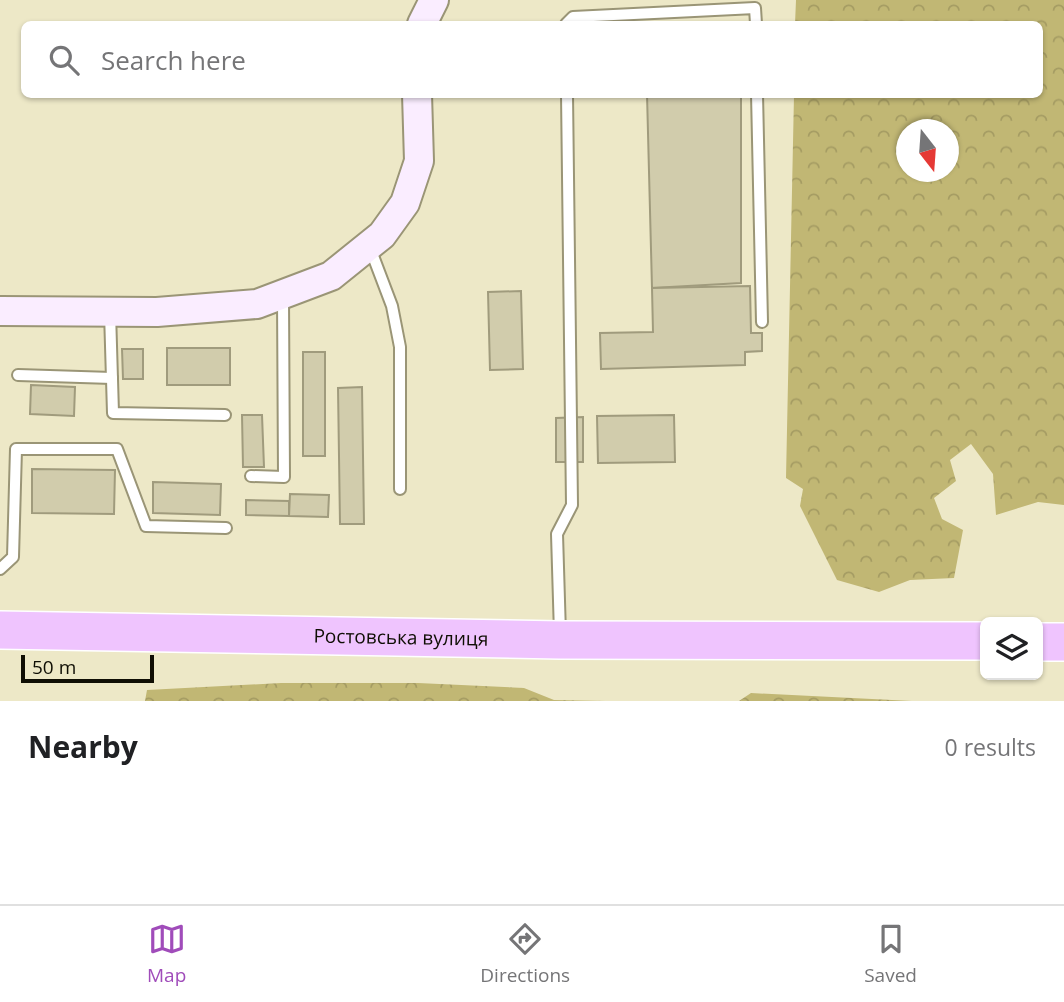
<!DOCTYPE html>
<meta charset="utf-8">
<style>
body{margin:0;font-family:"Open Sans",sans-serif;background:#f2f2f2;color:#202124}
.controls{position:absolute;right:21px;bottom:21px;display:grid;overflow:hidden;border-radius:10px;box-shadow:0 2px 5px #0004}
.controls button{width:63px;height:63px;display:grid;place-items:center;padding:0;border:0;border-bottom:2px solid #e0e0e0;background:#fff;color:#202124;font:35px sans-serif}
.compass{position:absolute;left:896px;top:119px;width:63px;height:63px;border-radius:50%;background:#fff;box-shadow:0 2px 5px #0004;rotate:163deg}
.scale{position:absolute;left:21px;bottom:18px;width:133px;box-sizing:border-box;padding-left:7px;border:4px solid #0f0e04;border-top:0;font-size:19px;line-height:24px;white-space:nowrap;color:#0f0e04;-webkit-text-stroke:5px #ede8c7;paint-order:stroke}
.list{margin:0;padding:0;list-style:none}
h2{display:flex;justify-content:space-between;align-items:center;height:91px;margin:0;padding:0 28px;font-size:30px}
h2 small{font-size:23px;font-weight:400;color:#757577}
.icon{flex:none;width:38px;height:38px;fill:none;stroke:currentColor;stroke-width:2;stroke-linecap:round;stroke-linejoin:round}
.map{position:relative;flex:none;width:1064px;height:701px;overflow:hidden}
.search{position:absolute;background:#fff;box-shadow:0 2px 5px #0004;left:21px;right:21px;top:21px;height:77px;display:flex;align-items:center;gap:18px;box-sizing:border-box;padding:0 24px;border-radius:10px;color:#757577;font-size:26px}
.sheet{height:203px;background:#fff}
nav{display:flex;justify-content:space-around;align-items:center;box-sizing:border-box;height:98px;border-top:2px solid #e0e0e0;background:#fff;font-size:19px;color:#757577}
nav a{display:grid;justify-items:center;gap:4px}
nav .on{color:#a04cba}
.map>svg:first-child{display:block}
.forest{fill:url(#forest-crowns);fill-rule:evenodd}
.building{fill:#d1ccac;stroke:#a09b7d;stroke-width:2}
.lines{fill:none;stroke-linecap:round;stroke-linejoin:round}
.lane-casing{stroke:#9a9576;stroke-width:14}
.secondary-casing{stroke:#9a9576;stroke-width:32}
.highway-casing{stroke:#fff;stroke-width:40}
.lane{stroke:#fff;stroke-width:10}
.secondary{stroke:#faedff;stroke-width:28}
.highway{stroke:#efc4fe;stroke-width:37}
.labels{text-anchor:middle;dominant-baseline:central;stroke-width:7;stroke-linejoin:round;paint-order:stroke}
.street-label{font-size:19px;fill:#0f0e04;stroke:#ede8c7}
</style>
<div class="map">
<svg width="1064" height="701" viewBox="0 0 1064 701">
<defs>
<pattern id="forest-crowns" width="20" height="18" patternUnits="userSpaceOnUse" patternTransform="scale(1.75)"><rect width="20" height="18" fill="#c1b774"/><path d="M2 6a3 3 0 1 1 6 0M12 15a3 3 0 1 1 6 0" fill="none" stroke="#a59c63"/></pattern>
</defs>
<rect width="100%" height="100%" fill="#ede8c7"/>
<!-- forest -->
<g class="forest">
<path d="M796 0H1064V505L1038 502 996 515 993 474 971 444 950 460 956 481 934 498 942 519 963 530 954 578 910 580 879 592 837 580 800 506 803 489 786 478 794 95 1040 94V24H795ZM906 130H948V172H906Z"/>
<polygon points="281,683 418,683 524,688 554,700 606,701 145,701 147,690"/>
<polygon points="751,693 912,701 739,701"/>
</g>
<!-- building -->
<g class="building">
<polygon points="647,94 741,94 741,283 652,288"/>
<polygon points="750,286 751,333 762,333 762,351 745,352 745,365 601,369 600,333 653,332 652,288"/>
<polygon points="521,291 523,369 490,370 488,292"/>
<rect x="167" y="348" width="63" height="37"/>
<polygon points="122,349 143,349 143,379 123,379"/>
<rect x="303" y="352" width="22" height="104"/>
<polygon points="31,385 75,387 74,416 30,414"/>
<polygon points="362,387 364,524 340,524 338,388"/>
<polygon points="242,415 262,415 264,467 243,467"/>
<polygon points="674,415 675,462 598,463 597,416"/>
<polygon points="583,417 583,462 556,462 556,418"/>
<polygon points="32,469 115,470 114,514 32,513"/>
<polygon points="153,482 221,484 220,515 153,513"/>
<polygon points="290,494 329,495 328,517 289,516"/>
<polygon points="246,500 289,501 289,516 246,515"/>
</g>
<g class="lines">
<!-- lane casing -->
<g class="lane-casing">
<g id="lane">
<polyline points="566,24 573,17 755,8 756,24"/>
<polyline points="757,94 762,322"/>
<polyline points="370,248 392,306 400,347 400,489"/>
<polyline points="110,312 113,413 225,415"/>
<polyline points="18,375 112,378"/>
<polyline points="251,476 284,477 283,298"/>
<polyline points="0,569 13,557 16,449 117,449 146,526 226,528"/>
<polyline points="560,634 557,534 572,505 567,94"/>
</g>
</g>
<!-- secondary casing -->
<g class="secondary-casing">
<g id="secondary">
<polyline points="422,24 434,0"/>
<polyline points="0,311 157,312 257,304 331,276 382,235 405,203 419,161 417,94"/>
</g>
</g>
<!-- highway casing -->
<g class="highway-casing">
<g id="highway">
<path id="s1" d="M0 630 560 640 985 641"/>
<polyline points="1038,642 1064,642"/>
</g>
</g>
<!-- lane -->
<use href="#lane" class="lane"/>
<!-- secondary -->
<use href="#secondary" class="secondary"/>
<!-- highway -->
<use href="#highway" class="highway"/>
</g>
<g class="labels">
<!-- street labels -->
<g class="street-label">
<text stroke="none"><textPath href="#s1" startOffset="401">Ростовська вулиця</textPath></text>
</g>
</g>
</svg>
<div class="controls">
<button><svg class="icon" aria-label="layers" viewBox="0 0 24 24"><path d="M12 4l9 5-9 5-9-5zM3 14l9 5 9-5"/></svg></button>
</div>
<svg class="compass" viewBox="-18 -18 36 36"><path d="M0-13l5 13h-10z" fill="#e53935"/><path d="M0 13l5-13h-10z" fill="#757577"/></svg>
<div class="scale">50 m</div>
<div class="search"><svg class="icon" aria-label="search" viewBox="0 0 24 24"><circle cx="10" cy="10" r="6"/><path d="M15 15l6 6"/></svg>Search here</div>
</div>
<section class="sheet">
<h2>Nearby<small>0 results</small></h2>
<ul class="list">
</ul>
</section>
<nav>
<a class="on"><svg class="icon" aria-label="map" viewBox="0 0 24 24"><path d="M3 6l6-2 6 2 6-2v14l-6 2-6-2-6 2zM9 4v14M15 6v14"/></svg>Map</a>
<a><svg class="icon" aria-label="directions" viewBox="0 0 24 24"><path d="M12 3l9 9-9 9-9-9zM9 14v-3h6M13 9l2 2-2 2"/></svg>Directions</a>
<a><svg class="icon" aria-label="saved" viewBox="0 0 24 24"><path d="M7 4h10v16l-5-4-5 4z"/></svg>Saved</a>
</nav>
